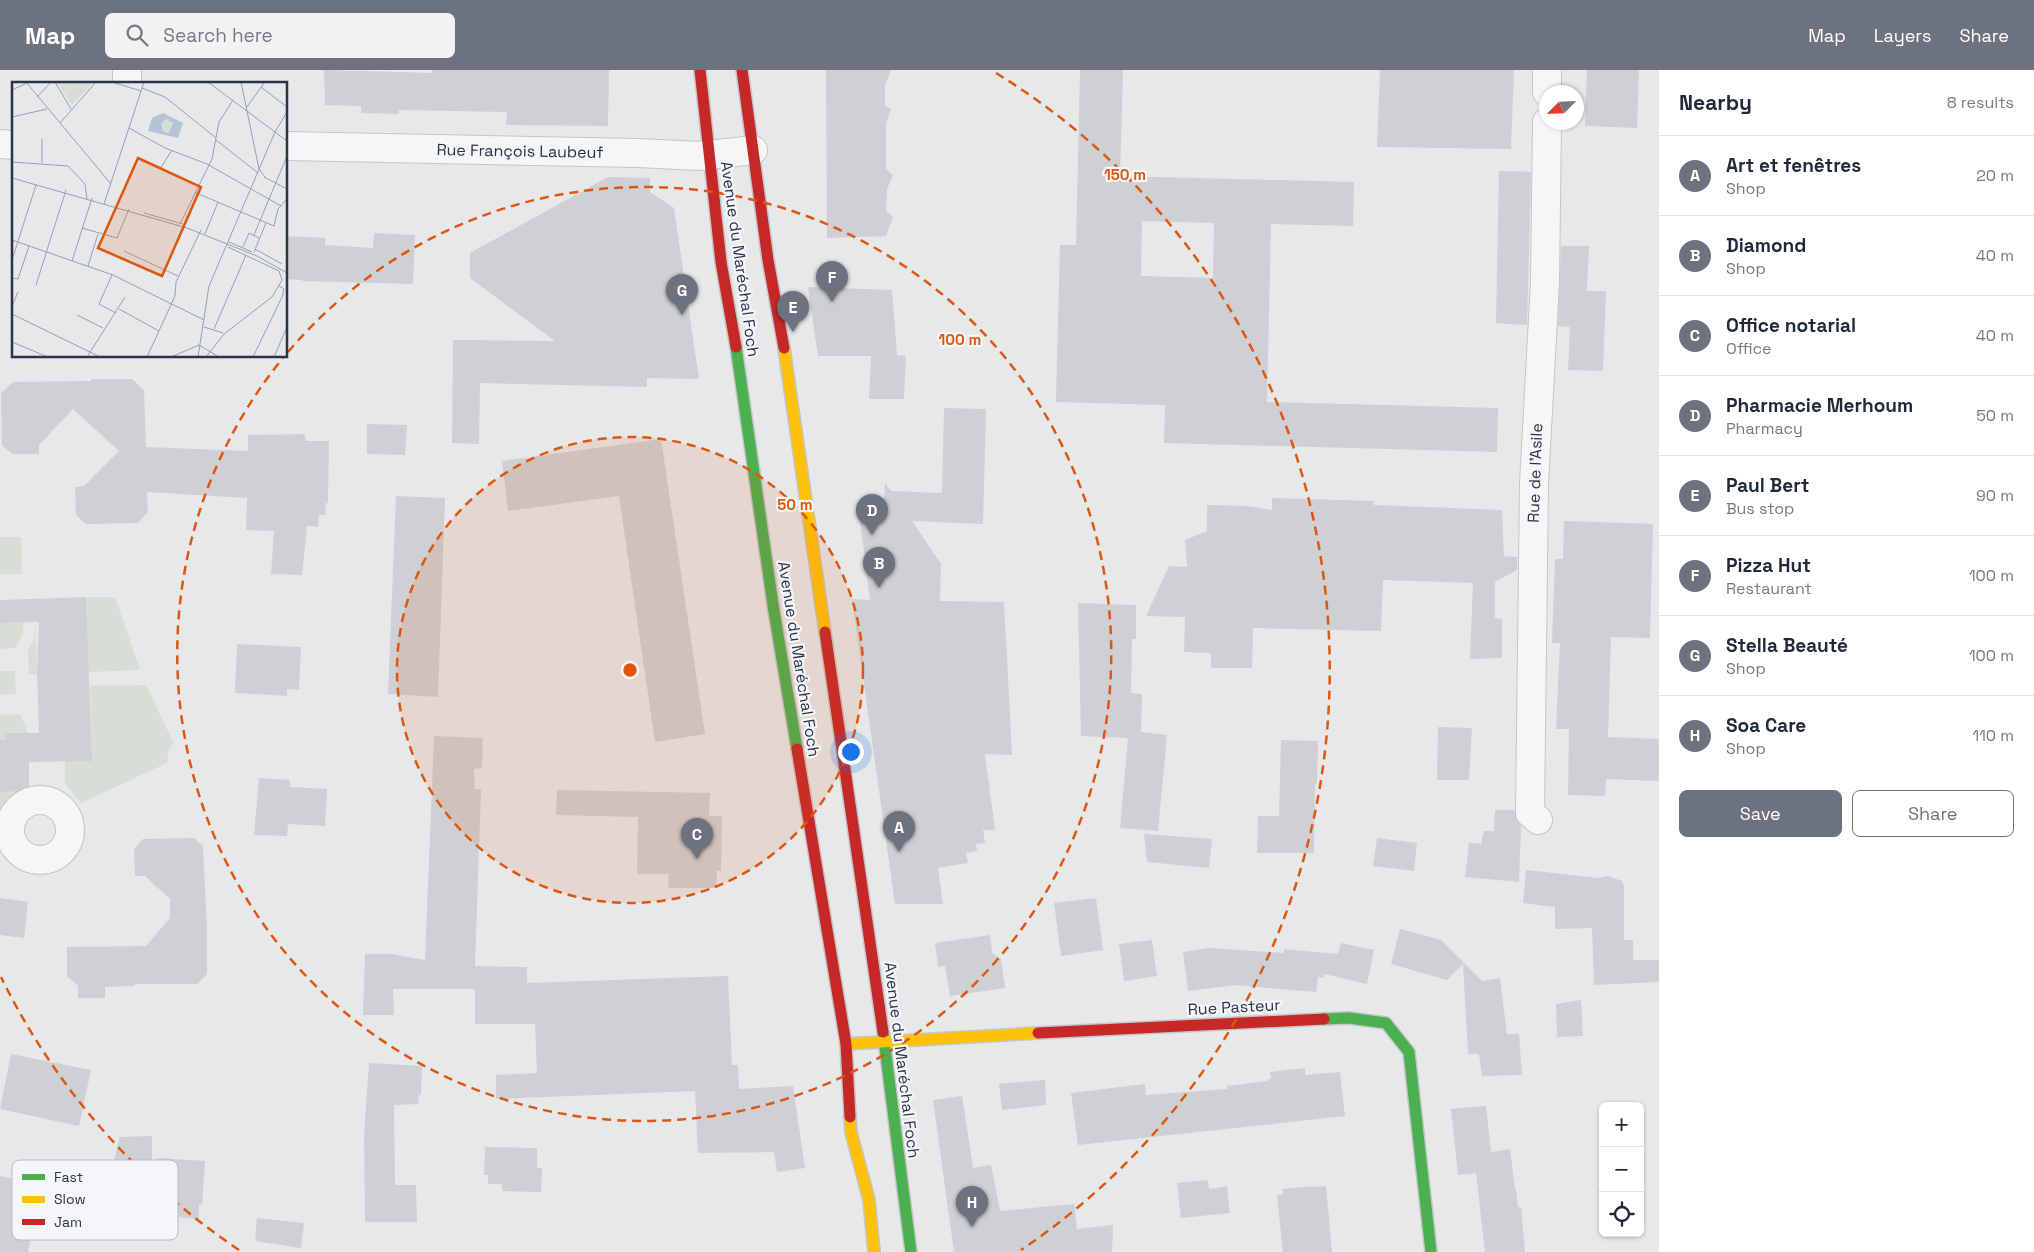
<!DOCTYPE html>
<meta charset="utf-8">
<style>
body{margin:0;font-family:"Space Grotesk",sans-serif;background:#f2f2f3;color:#1f2937}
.controls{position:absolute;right:15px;bottom:15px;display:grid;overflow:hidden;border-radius:8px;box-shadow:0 1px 4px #0004}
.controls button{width:45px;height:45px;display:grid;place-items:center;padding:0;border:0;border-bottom:1px solid #e0e1e3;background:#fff;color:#1f2937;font:25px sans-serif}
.compass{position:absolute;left:1539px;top:15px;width:45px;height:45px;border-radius:50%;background:#fff;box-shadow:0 1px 4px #0004;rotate:246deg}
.you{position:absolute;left:850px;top:681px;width:18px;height:18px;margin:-12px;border:4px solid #fff;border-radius:50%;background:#1a73e8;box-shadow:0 0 0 8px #1a73e833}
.badge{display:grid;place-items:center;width:32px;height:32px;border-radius:50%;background:#6c737f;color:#fff;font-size:16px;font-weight:700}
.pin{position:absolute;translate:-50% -41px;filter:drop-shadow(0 1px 2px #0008)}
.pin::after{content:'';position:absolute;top:26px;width:18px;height:15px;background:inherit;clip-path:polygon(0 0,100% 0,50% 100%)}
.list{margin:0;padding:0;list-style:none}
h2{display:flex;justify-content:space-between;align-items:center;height:65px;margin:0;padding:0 20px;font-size:21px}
h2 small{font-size:16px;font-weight:400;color:#747a83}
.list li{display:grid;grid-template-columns:32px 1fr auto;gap:15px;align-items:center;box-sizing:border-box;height:80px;padding:0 20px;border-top:1px solid #e0e1e3}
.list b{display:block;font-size:19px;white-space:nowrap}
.list p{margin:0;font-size:16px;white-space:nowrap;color:#747a83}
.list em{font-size:16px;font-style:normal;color:#747a83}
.actions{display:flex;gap:10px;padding:15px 20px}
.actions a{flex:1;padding:11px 0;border:1px solid #6c737f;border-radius:8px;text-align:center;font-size:18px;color:#6c737f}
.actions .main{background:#6c737f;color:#fff}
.icon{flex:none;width:28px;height:28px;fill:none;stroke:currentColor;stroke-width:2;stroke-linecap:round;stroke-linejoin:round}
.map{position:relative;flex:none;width:1659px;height:1182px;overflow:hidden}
header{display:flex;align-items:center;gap:30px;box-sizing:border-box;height:70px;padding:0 25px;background:#6c737f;color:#fff}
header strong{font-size:24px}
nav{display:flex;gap:28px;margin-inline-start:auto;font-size:18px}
.search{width:350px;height:45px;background:#f2f2f3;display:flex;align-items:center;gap:12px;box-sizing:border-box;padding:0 18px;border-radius:8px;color:#747a83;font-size:19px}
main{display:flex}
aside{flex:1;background:#fff}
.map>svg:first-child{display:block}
.green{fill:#d6ded6}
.building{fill:#ced0d3;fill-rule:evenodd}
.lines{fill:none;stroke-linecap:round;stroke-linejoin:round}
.street-casing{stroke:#c4c6c8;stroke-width:30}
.fast-casing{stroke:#c4c6c8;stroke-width:14}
.slow-casing{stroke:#c4c6c8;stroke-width:14}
.jam-casing{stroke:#c4c6c8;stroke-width:14}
.street{stroke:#f5f6f7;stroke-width:28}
.fast{stroke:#4caf50;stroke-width:11}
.slow{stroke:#ffc107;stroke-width:11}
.jam{stroke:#c62828;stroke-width:11}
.ring{fill:none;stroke:#df570f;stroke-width:2.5;stroke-dasharray:9 6}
.labels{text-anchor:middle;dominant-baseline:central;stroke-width:4.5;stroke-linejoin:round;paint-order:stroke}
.street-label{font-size:16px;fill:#2b3445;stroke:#f4f6f9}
.inset-road{fill:none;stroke:#9ba0a8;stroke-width:1}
.view{fill:#df570f;fill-opacity:0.15;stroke:#df570f;stroke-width:2.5}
.inset-edge{fill:none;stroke:#2b3445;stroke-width:2.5}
.key{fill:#f4f6f9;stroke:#b8bcc3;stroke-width:1}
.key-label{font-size:14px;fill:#2b3445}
.centre{fill:#df570f;stroke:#f4f6f9;stroke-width:2.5}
.ring-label{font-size:15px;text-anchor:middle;font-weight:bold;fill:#df570f;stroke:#f4f6f9;stroke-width:4.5;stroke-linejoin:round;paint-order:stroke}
</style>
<header>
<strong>Map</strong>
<div class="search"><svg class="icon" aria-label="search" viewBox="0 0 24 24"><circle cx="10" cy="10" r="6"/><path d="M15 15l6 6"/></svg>Search here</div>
<nav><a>Map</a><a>Layers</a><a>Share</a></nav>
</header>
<main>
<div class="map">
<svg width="1659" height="1182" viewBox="0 0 1659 1182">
<rect width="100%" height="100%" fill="#e6e8ea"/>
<!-- green -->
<g class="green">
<polygon points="0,467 21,467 22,504 0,504"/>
<polygon points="86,527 115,527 140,600 88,602"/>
<polygon points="35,552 37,604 29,604 28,581 34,570"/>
<polygon points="0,553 23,553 23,563 16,578 0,579"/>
<polygon points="0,601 15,601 16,624 0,625"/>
<polygon points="146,615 173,672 168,682 167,693 81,733 65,713 65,691 92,690 90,616"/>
<polygon points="20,644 28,663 5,663 5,670 0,670 0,645"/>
<polygon points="29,721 4,737 0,743 0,722"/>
</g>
<!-- building -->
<g class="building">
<polygon points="324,0 432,3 432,0 609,0 608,56 506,55 507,42 399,40 399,44 361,43 361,36 325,35"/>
<polygon points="826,0 891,0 885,15 885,35 891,39 886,53 886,99 893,105 887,119 886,141 893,147 886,166 827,168"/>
<path d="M1080 0H1123L1120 106 1354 112 1353 156 1271 154 1267 332 1498 338 1497 382 1164 373 1165 335 1056 332 1060 175H1076ZM1142 151 1214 153 1213 208 1141 206Z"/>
<polygon points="1380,0 1514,0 1511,79 1377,77"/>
<polygon points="1587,0 1639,0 1637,58 1585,56"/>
<polygon points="1499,101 1531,102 1527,255 1496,253"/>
<polygon points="608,107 650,108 650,122 674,138 699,309 647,308 647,317 480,313 479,374 452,373 453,270 555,271 470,208 470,183"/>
<polygon points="374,163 415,165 413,214 302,211 302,210 286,209 286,166 325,168 325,175 373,178"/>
<polygon points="1561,176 1589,176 1587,221 1606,221 1603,301 1568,300 1570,257 1558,256"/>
<polygon points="808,217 892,220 897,285 906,286 904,329 869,329 871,286 818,286"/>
<polygon points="91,309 132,309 144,320 146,377 248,381 248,365 304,364 306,371 329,371 328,433 326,433 325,445 319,445 318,457 307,456 302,505 271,504 274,461 246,460 247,428 147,422 148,442 138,453 86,454 76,445 75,417 84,416 119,381 73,339 39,375 39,384 13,384 2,376 1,323 13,312 91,311"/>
<polygon points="944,338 986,339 983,454 912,451 941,494 940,531 1004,532 1012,685 985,684 995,760 983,760 985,773 976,774 977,781 966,783 968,793 938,798 943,834 895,834 852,529 870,530 860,450 883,450 885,413 891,421 942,423"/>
<polygon points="367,354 407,355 405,385 367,384"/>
<polygon points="661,369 705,664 655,672 619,426 508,441 502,391"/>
<polygon points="396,426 445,428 438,627 388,624"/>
<polygon points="1272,428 1374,431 1374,435 1502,440 1504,486 1517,487 1517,500 1495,512 1495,548 1502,549 1502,588 1470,589 1473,513 1383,510 1381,561 1253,558 1252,598 1211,598 1211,583 1184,582 1185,547 1146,546 1169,496 1187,497 1185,470 1207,461 1207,435 1246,436 1272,440"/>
<polygon points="1564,451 1653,454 1650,568 1611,567 1608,667 1659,669 1659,711 1606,709 1605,726 1568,725 1569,659 1556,659 1560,573 1552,573 1555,489 1563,489"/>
<polygon points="86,527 92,691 29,692 29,721 0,722 0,670 5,670 5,663 39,663 37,600 39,552 0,553 0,530"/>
<polygon points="1078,533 1136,535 1136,569 1132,569 1131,623 1142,624 1141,662 1167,665 1158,761 1120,758 1128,668 1081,666"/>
<polygon points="237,574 301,577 299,620 287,619 287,626 235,623"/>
<polygon points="1438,657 1472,658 1469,710 1437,710"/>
<polygon points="434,666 483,668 482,698 474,699 475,719 481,719 475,896 527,897 527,913 728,906 732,995 738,995 739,1019 793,1016 805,1098 777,1102 774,1082 698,1083 695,1021 496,1029 496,1005 537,1003 535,954 475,954 475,919 393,919 394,945 363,945 365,884 391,884 425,890"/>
<polygon points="1281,670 1318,671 1317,714 1315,714 1314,783 1257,783 1258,746 1279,746"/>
<polygon points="259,708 290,710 290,717 327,719 325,756 288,754 287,766 254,765"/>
<polygon points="557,720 710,723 709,746 722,746 721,801 717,801 716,818 668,818 669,804 637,804 638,747 556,745"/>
<polygon points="1495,740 1514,740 1516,749 1521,756 1519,812 1465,807 1469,773 1481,774 1484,761 1494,761"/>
<polygon points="1144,764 1212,769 1209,798 1147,792"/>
<polygon points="194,768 203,776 207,859 207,904 197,914 135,914 135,916 105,917 105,928 78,928 78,916 67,906 67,877 146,876 170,848 170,829 145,806 135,806 134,779 143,769"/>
<polygon points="1377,768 1417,773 1414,801 1373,796"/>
<polygon points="1526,800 1599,808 1608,806 1622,811 1624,816 1624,870 1633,870 1633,890 1659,890 1659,912 1594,915 1592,858 1555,859 1555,837 1523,833"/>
<polygon points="0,828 28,832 24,868 0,865"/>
<polygon points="1096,828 1103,880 1061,886 1054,833"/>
<polygon points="1400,859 1441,870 1482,911 1500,908 1507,964 1519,964 1522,1005 1482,1006 1479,984 1468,984 1463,894 1447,910 1391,894"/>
<polygon points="990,865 992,883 1001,889 1005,918 950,926 945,896 938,897 935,873"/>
<polygon points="1152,870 1157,906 1124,911 1119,874"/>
<polygon points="1341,873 1374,880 1367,914 1324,904 1324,908 1318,907 1316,922 1236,915 1188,921 1183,882 1208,878 1284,883 1284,879 1338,884"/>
<polygon points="1581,930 1583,966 1557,967 1556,934"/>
<polygon points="11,984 91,1000 79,1056 0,1039"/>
<polygon points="369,993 422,996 421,1025 419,1025 418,1034 394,1035 395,1115 416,1115 417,1152 365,1152 364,1065"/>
<polygon points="1305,998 1305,1005 1340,1002 1345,1046 1078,1075 1071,1023 1145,1014 1146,1025 1227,1019 1227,1016 1268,1011 1268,1009 1271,1009 1270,1002"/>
<polygon points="1045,1010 1046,1035 1002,1040 999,1014"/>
<polygon points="962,1026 973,1098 991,1095 1000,1141 1074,1134 1077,1159 1113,1155 1112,1182 954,1182 933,1030"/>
<polygon points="1486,1036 1491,1082 1510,1079 1515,1119 1516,1119 1518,1137 1521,1137 1525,1182 1485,1182 1476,1103 1458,1105 1451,1039"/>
<polygon points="152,1066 152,1100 114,1090 120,1067"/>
<polygon points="485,1077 537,1078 537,1098 542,1098 541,1122 502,1121 502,1114 488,1114 488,1105 484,1105"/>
<polygon points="157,1088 205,1091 202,1135 199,1134 199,1149 155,1145 153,1131"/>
<polygon points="0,1106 42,1114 28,1182 0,1182"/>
<polygon points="1208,1110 1209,1119 1227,1116 1230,1143 1181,1148 1177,1113"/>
<polygon points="1317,1116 1317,1117 1326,1116 1332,1182 1283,1182 1277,1125 1283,1125 1283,1119"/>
<polygon points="257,1148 304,1153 301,1178 255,1171"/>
</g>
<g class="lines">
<!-- street casing -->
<g class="street-casing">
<g id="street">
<polyline points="127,0 127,14"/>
<polyline points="1547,22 1547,0"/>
<polyline points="0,74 14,75"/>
<polyline points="286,76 638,83 700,86 753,80"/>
<circle cx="40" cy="760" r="30"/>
<polyline points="1538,750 1530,743 1534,414 1545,212 1547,52"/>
</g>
</g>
<!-- fast casing -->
<g class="fast-casing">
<g id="fast">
<polyline points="736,277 773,535 797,679"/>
<polyline points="1324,949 1349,948 1386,953 1409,982 1431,1182"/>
<polyline points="883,962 911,1182"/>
</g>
</g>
<!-- slow casing -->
<g class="slow-casing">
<g id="slow">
<polyline points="784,278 825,562"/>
<polyline points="846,974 1038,963"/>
<polyline points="850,1047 851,1062 869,1130 874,1182"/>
</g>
</g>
<!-- jam casing -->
<g class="jam-casing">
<g id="jam">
<polyline points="700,0 721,192 736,277"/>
<polyline points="742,0 768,190 784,278"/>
<polyline points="825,562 883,962"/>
<polyline points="797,679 846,974 850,1047"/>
<polyline points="1038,963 1324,949"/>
</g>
</g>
<!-- street -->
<use href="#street" class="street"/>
<!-- fast -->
<use href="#fast" class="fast"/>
<!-- slow -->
<use href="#slow" class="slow"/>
<!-- jam -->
<use href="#jam" class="jam"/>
</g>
<!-- distance rings -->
<circle cx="630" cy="600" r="233" fill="#df570f" fill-opacity=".12"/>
<g class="ring">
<circle cx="630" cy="600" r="233"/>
<path d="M288 282A467 467 0 1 1 283 288"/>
<path d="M239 1180A700 700 0 0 1 1 907M996 3A700 700 0 0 1 1021 1180"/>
</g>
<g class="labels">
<!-- street labels -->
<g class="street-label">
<text transform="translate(520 81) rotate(1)">Rue François Laubeuf</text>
<text transform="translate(740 189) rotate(82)">Avenue du Maréchal Foch</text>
<text transform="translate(1535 403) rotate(-88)">Rue de l'Asile</text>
<text transform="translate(799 589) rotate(81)">Avenue du Maréchal Foch</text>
<text transform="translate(1234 937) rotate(-3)">Rue Pasteur</text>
<text transform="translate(902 990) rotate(83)">Avenue du Maréchal Foch</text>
</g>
</g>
<!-- overview -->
<g transform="translate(12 12)">
<rect width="275" height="275" fill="#e6e8ea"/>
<path d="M45 0H82L60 23ZM149 44a6 6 0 1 1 12 0a6 6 0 1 1-12 0Z" fill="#d6ded6"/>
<path d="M151 31 171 41 166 56 136 49 140 36ZM154 37 161 41 157 51 151 49 149 42Z" fill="#b4c4d5" fill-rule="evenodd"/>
<path class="inset-road" d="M14 0 99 102M43 0 59 27M100 0 129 9M196 0 275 59M229 0 247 87 253 95M249 5 275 25M130 6 153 15 204 56M0 8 15 1M25 15 39 0M234 26 253 0M0 35 35 27M48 41 84 0M117 46 153 66 195 82 269 124M30 57V81M204 58 246 91M0 80 56 84 73 102 75 117M148 87 160 68M252 95 275 107M0 96 175 146 245 174 275 191M182 110 262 144 266 127 275 117M92 122 132 0M132 131 171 142M168 142 200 77 207 40 221 18M70 146 105 156 117 127M193 152 206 120M242 153 275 74M0 158 101 193 192 238M217 160 240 170M231 165 237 151 247 156M243 167 270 182M112 169 166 194M242 170 254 141M0 178 24 103M60 179 80 116M76 184 86 152M100 193 87 222 104 231M0 196 6 197 17 164M24 203 54 108M0 224 6 210M107 227 147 249M0 232 88 275M65 233 91 246M192 245 211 251M202 247 234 173M0 260 36 275M75 275 113 215M135 275 163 214 164 200 189 148M159 275 187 263 207 275M186 275 197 204 263 50 275 30M194 275 212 252 260 215 270 198 267 189 216 165M241 275 270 215 272 207 267 204M262 275 275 245"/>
<path class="view" d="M126 76 189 105 150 194 86 166Z"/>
<rect width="275" height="275" class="inset-edge"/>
</g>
<!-- legend -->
<rect x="12" y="1090" width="166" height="80" rx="8" class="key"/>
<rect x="22" y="1104" width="23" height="6" fill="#4caf50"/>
<rect x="22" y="1126" width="23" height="7" fill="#ffc107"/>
<rect x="22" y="1149" width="23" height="6" fill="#c62828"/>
<g class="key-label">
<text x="54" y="1112">Fast</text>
<text x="54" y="1134">Slow</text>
<text x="54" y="1157">Jam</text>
</g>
<circle cx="630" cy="600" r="8" class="centre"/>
<g class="ring-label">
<text x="1125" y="110">150 m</text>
<text x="960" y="275">100 m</text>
<text x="795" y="440">50 m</text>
</g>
</svg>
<div class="controls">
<button>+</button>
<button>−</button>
<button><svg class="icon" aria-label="locate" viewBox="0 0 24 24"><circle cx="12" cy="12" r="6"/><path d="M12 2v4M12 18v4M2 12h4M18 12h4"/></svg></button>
</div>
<svg class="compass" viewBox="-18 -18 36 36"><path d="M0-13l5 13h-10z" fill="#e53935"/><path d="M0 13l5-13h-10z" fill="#747a83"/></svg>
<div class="you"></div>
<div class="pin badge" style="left:899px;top:782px">A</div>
<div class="pin badge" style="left:879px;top:518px">B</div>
<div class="pin badge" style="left:697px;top:789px">C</div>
<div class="pin badge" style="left:872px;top:465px">D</div>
<div class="pin badge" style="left:793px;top:262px">E</div>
<div class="pin badge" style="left:832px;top:232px">F</div>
<div class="pin badge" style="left:682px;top:245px">G</div>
<div class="pin badge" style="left:972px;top:1157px">H</div>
</div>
<aside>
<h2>Nearby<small>8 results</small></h2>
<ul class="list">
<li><span class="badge">A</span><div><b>Art et fenêtres</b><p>Shop</p></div><em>20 m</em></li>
<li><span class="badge">B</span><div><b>Diamond</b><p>Shop</p></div><em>40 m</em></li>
<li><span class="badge">C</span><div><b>Office notarial</b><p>Office</p></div><em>40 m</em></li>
<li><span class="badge">D</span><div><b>Pharmacie Merhoum</b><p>Pharmacy</p></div><em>50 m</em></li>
<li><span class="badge">E</span><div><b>Paul Bert</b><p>Bus stop</p></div><em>90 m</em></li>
<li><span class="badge">F</span><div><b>Pizza Hut</b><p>Restaurant</p></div><em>100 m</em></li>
<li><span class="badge">G</span><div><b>Stella Beauté</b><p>Shop</p></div><em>100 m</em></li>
<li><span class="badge">H</span><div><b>Soa Care</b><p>Shop</p></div><em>110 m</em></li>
</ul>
<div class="actions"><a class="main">Save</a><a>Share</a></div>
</aside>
</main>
